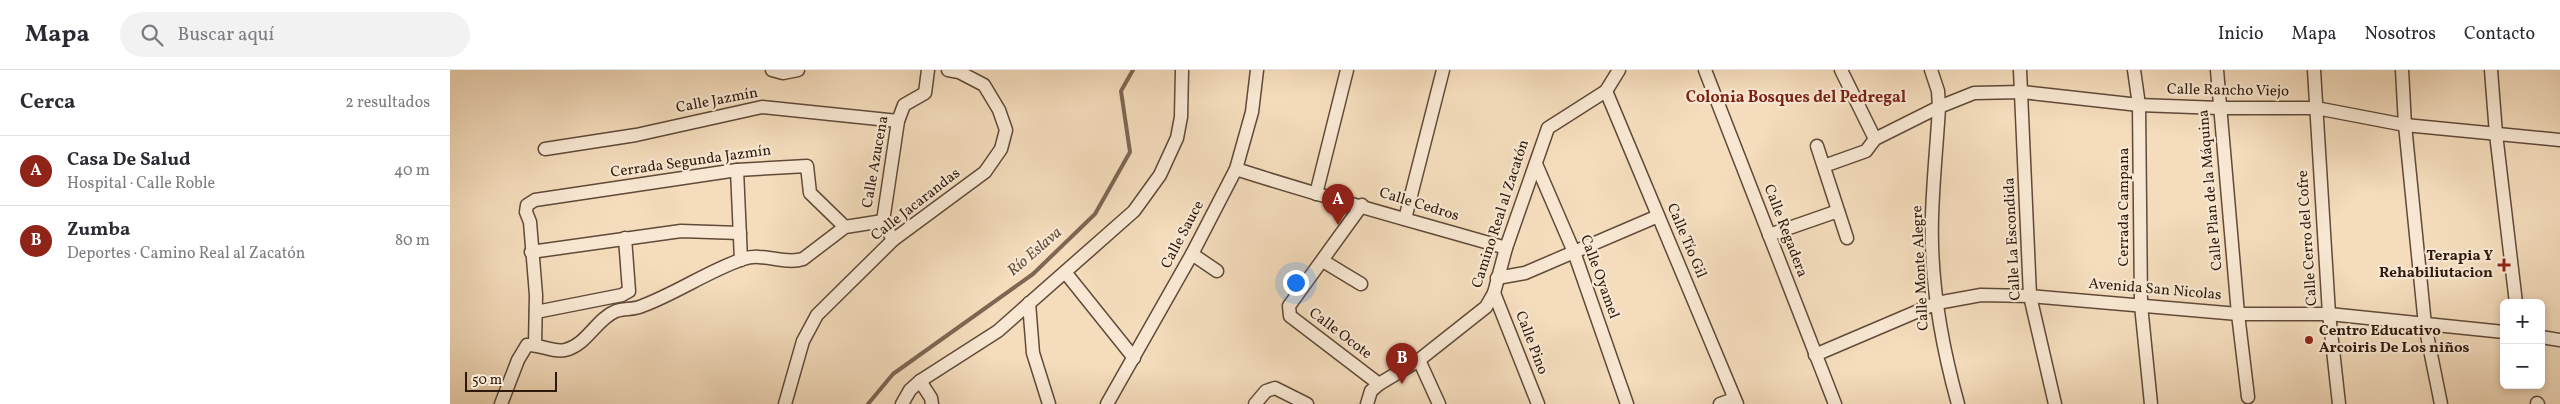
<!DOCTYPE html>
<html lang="es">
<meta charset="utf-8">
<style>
body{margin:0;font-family:Vollkorn,serif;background:#f2f2f3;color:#2b2b33}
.controls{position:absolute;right:15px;bottom:15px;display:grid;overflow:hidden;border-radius:8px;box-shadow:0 2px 8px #0003}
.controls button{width:45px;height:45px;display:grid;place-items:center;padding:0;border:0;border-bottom:1px solid #e1e1e2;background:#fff;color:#2b2b33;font:25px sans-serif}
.scale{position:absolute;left:15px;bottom:12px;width:92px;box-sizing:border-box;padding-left:5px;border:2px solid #2f190c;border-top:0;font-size:14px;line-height:18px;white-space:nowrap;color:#2f190c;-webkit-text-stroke:4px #f8e8d3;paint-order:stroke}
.you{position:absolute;left:845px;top:212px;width:18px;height:18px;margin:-12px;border:4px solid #fff;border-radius:50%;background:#1a73e8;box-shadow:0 0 0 8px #1a73e833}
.badge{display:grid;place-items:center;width:32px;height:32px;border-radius:50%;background:#8f2418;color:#fff;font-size:16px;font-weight:700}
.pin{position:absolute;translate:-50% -41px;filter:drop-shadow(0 1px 2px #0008)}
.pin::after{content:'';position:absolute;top:26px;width:18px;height:15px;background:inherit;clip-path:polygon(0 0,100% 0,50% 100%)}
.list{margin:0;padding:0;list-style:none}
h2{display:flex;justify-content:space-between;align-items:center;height:65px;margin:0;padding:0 20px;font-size:21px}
h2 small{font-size:16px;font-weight:400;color:#7c7c81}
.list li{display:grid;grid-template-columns:32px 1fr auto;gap:15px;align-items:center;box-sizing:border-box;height:70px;padding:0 20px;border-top:1px solid #e1e1e2}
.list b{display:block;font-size:19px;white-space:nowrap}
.list p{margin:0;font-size:16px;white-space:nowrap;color:#7c7c81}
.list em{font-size:16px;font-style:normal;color:#7c7c81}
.icon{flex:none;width:28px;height:28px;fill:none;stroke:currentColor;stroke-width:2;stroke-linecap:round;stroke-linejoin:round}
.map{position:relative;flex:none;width:2110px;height:334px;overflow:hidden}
header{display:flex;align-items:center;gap:30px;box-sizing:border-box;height:70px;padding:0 25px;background:#fff;border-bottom:1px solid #e1e1e2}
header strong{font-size:24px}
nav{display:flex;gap:28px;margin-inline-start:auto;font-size:18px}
.search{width:350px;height:45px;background:#f2f2f3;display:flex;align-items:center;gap:12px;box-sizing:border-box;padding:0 18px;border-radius:28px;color:#7c7c81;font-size:19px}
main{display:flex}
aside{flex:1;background:#fff}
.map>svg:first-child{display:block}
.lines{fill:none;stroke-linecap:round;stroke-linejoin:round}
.stream{stroke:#7d6652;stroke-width:4}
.minor-casing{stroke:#604a38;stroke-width:15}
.minor{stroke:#f8e8d3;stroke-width:12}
.poi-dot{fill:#8f2418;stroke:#f8e8d3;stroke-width:2}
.labels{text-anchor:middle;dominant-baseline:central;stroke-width:4.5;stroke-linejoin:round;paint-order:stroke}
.street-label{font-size:15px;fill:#2f190c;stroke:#f8e8d3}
.poi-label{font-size:15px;font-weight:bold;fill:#2f190c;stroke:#f8e8d3;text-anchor:end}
.neighbourhood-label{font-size:16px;font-weight:bold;fill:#7a1f14;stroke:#f8e8d3}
.water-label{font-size:16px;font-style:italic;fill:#634d3a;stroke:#f8e8d3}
</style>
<header>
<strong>Mapa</strong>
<div class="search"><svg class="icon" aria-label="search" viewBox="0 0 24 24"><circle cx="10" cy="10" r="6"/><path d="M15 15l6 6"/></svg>Buscar aquí</div>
<nav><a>Inicio</a><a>Mapa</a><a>Nosotros</a><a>Contacto</a></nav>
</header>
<main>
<aside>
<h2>Cerca<small>2 resultados</small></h2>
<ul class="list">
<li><span class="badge">A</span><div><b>Casa De Salud</b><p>Hospital · Calle Roble</p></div><em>40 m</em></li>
<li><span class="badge">B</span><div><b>Zumba</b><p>Deportes · Camino Real al Zacatón</p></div><em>80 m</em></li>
</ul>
</aside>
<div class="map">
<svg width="2110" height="334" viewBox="0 0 2110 334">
<rect width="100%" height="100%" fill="#f4dcbc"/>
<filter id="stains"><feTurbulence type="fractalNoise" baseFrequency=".004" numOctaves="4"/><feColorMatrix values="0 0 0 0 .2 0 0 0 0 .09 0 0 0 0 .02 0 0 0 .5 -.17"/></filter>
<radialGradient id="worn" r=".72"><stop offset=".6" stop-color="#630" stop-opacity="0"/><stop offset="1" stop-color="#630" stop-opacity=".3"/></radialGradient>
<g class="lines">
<!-- stream -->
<polyline class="stream" points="418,334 443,304 583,204 645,144 680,82 671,21 683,0"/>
<!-- minor casing -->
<g class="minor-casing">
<g id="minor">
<polyline points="322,0 333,3 348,0"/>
<polyline points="1255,0 1385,334"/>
<polyline points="1391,0 1425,69"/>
<path d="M1481 0 1488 21 1489 37C1487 73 1483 110 1482 147 1480 210 1491 273 1508 334"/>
<polyline points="1570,0 1580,226 1605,334"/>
<polyline points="1684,0 1689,35 1691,235 1701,334"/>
<polyline points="1767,0 1788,244 1798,327"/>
<polyline points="1864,0 1879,244 1889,334"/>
<polyline points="1952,0 1955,55 1975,255 1991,334"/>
<polyline points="2041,0 2046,64 2066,233"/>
<polyline points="1156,21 1287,334"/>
<polyline points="1367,76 1397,168"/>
<polyline points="95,79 186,65 312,37 448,51"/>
<polyline points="1086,94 1124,182 1177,334"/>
<polyline points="1374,96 1416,81 1425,69 1489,37 1524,23 1572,22 1689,35 1770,38 1866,38 1955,55 2110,70"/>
<path d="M786 99C876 128 966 152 1056 178"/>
<polyline points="287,100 291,190"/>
<polyline points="866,124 897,0"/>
<polyline points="912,135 839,236 840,246 929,314"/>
<polyline points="955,149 993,0"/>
<polyline points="1319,165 1388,141"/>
<polyline points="443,170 433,151 448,51 454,35 475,23 478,0"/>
<polyline points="81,182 231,161 290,163"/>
<polyline points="742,184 767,201"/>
<polyline points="873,191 911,214"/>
<polyline points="615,202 684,288"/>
<polyline points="1047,208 1075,203 1208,146"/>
<polyline points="1044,223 1088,334"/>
<polyline points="579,233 583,283 599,334"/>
<polyline points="86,242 172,225 179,221 175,168"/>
<polyline points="2091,267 2110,270"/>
<polyline points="85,275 86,225 80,152 76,142 77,135 85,130 287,100 357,96 360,123 395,157"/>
<polyline points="1365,285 1487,233 1531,225 1580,226 1788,244 1879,244 2054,262"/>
<polyline points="969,290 989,334"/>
<polyline points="470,311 481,328 482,334"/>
<polyline points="2087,333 2088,334"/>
<path d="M51 334 68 290 77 275C90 274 103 283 115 280 137 275 146 249 166 241 174 238 184 240 192 236 227 223 258 201 293 189 313 182 334 195 353 189L395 157 433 151"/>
<polyline points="335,334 353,271 367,245 443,170 535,102 551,79 556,60 549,40 534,15 509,2 498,0"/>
<polyline points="452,334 460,320 470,311 548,261 684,141 710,105 727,68 731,47 732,0"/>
<polyline points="657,334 742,184 786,99 802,42 807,0"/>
<polyline points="805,334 816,321 825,318 857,334"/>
<polyline points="917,334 921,321 929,314 969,290 1036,237 1044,223 1056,178 1098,58 1156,21 1169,0"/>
<polyline points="1270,334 1284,329"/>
</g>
</g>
<!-- minor -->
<use href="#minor" class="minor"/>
</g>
<!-- markers -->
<g class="poi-dot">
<path d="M2051.5 187.5h5v5h5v5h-5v5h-5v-5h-5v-5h5z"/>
<circle cx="1859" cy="270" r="5"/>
</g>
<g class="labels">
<!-- street labels -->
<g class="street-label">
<text transform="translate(1778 21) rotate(1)">Calle Rancho Viejo</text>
<text transform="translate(267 31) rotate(-11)">Calle Jazmín</text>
<text transform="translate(241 92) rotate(-8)">Cerrada Segunda Jazmín</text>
<text transform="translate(426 92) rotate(-80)">Calle Azucena</text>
<text transform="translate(1761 120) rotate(-95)">Calle Plan de la Máquina</text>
<text transform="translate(466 135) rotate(-38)">Calle Jacarandas</text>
<text transform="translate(969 135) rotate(17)">Calle Cedros</text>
<text transform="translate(1674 137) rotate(-90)">Cerrada Campana</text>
<text transform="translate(1051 144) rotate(-72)">Camino Real al Zacatón</text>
<text transform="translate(1335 161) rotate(69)">Calle Regadera</text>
<text transform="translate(733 165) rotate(-62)">Calle Sauce</text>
<text transform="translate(1858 168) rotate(-94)">Calle Cerro del Cofre</text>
<text transform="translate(1563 169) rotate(-93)">Calle La Escondida</text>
<text transform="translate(1236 171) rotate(67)">Calle Tío Gil</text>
<text transform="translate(1471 198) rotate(-93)">Calle Monte Alegre</text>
<text transform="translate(1149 207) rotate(70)">Calle Oyamel</text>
<text transform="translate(1705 220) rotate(5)">Avenida San Nicolas</text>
<text transform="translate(890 264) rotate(37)">Calle Ocote</text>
<text transform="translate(1081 273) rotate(69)">Calle Pino</text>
</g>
<!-- poi labels -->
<g class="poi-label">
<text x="2043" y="186">Terapia Y<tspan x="2043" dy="17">Rehabiliutacion</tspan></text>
<text x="1869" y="261" text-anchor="start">Centro Educativo<tspan x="1869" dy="17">Arcoiris De Los niños</tspan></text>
</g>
<!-- neighbourhood labels -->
<g class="neighbourhood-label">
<text x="1346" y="28">Colonia Bosques del Pedregal</text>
</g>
<!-- water labels -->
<g class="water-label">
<text transform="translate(585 182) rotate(-41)">Río Eslava</text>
</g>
</g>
<rect width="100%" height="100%" filter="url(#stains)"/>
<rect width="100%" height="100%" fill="url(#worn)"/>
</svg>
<div class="controls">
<button>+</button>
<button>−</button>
</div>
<div class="scale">50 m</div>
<div class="you"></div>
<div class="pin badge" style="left:888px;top:155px">A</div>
<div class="pin badge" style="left:952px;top:314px">B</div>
</div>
</main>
